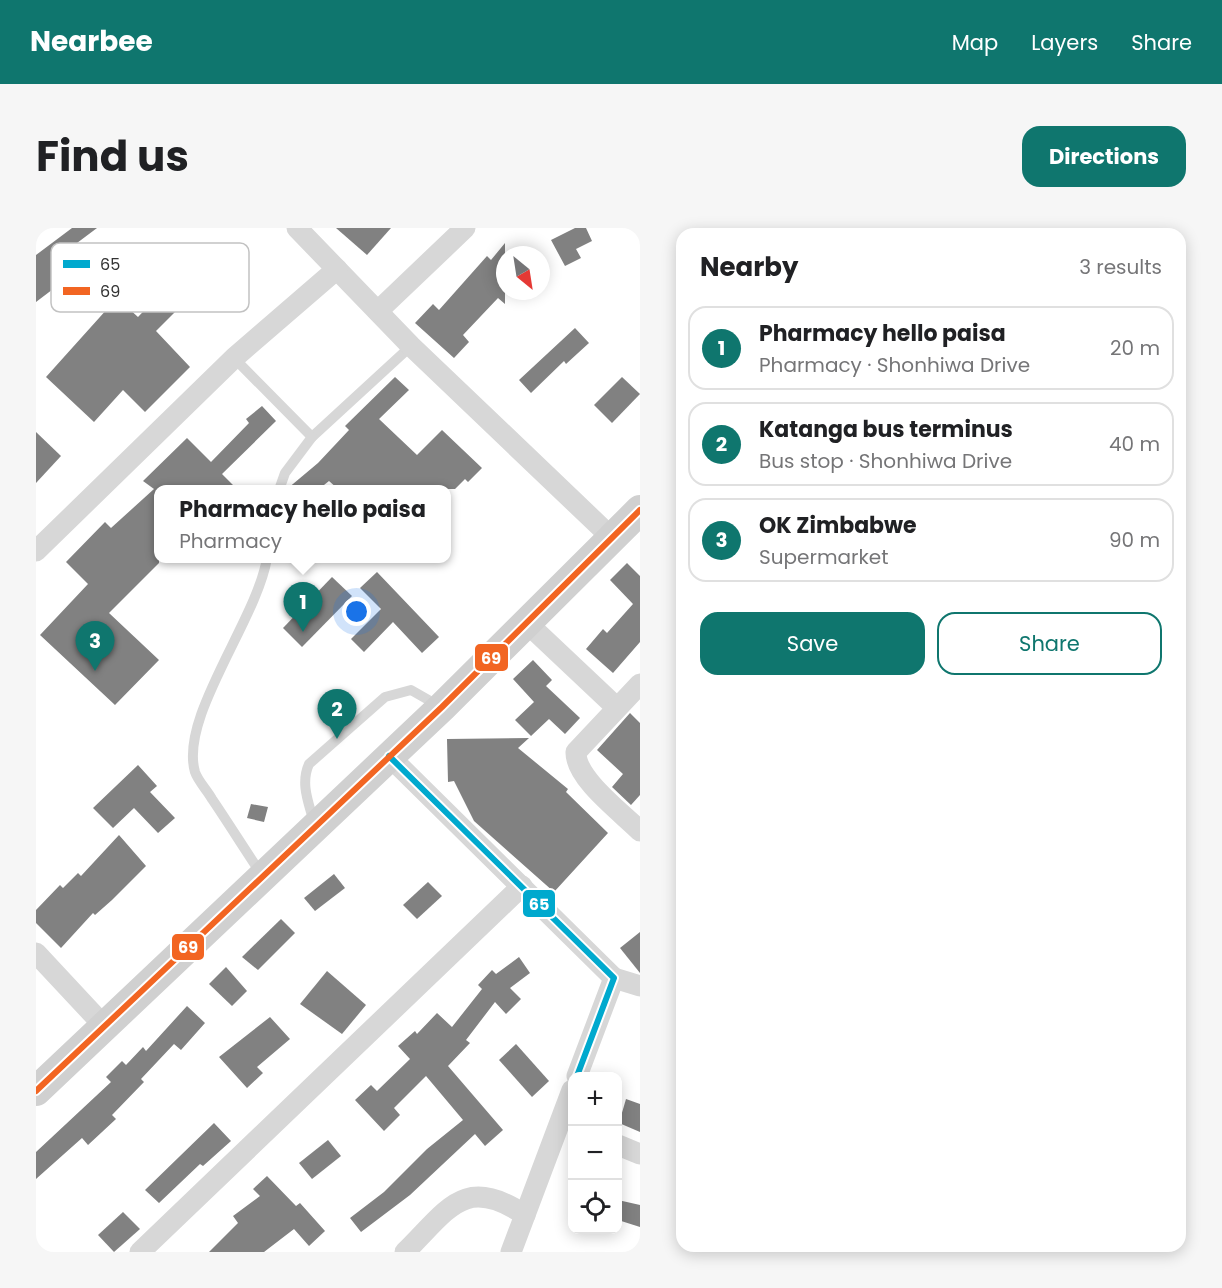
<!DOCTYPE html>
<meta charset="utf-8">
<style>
body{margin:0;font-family:Poppins,sans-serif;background:#f6f6f6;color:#202124}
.controls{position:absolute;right:18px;bottom:18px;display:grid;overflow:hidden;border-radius:12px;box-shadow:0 3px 15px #0003}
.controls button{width:54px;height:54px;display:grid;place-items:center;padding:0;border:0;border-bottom:2px solid #e0e0e0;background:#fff;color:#202124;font:30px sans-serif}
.compass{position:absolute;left:460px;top:18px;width:54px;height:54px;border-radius:50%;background:#fff;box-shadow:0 3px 15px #0003;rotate:150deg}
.you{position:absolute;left:321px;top:384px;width:21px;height:21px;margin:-15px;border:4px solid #fff;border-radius:50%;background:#1a73e8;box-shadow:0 0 0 9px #1a73e833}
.badge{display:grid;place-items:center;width:39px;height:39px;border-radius:50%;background:#0f766e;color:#fff;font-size:20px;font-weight:700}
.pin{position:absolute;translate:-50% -50px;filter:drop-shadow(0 2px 3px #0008)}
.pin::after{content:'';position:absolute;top:32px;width:21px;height:18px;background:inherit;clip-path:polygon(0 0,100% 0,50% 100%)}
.popup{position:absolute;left:118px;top:257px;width:297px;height:78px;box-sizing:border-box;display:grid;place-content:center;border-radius:12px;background:#fff;filter:drop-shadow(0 2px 4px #0005);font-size:20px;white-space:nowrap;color:#757577}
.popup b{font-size:22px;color:#202124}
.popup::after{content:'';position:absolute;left:50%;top:100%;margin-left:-12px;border:12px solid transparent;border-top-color:#fff}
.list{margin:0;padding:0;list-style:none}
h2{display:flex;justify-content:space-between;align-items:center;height:78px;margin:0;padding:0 24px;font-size:26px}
h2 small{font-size:20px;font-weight:400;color:#757577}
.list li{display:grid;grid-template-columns:39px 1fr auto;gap:18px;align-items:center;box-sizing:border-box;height:84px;margin:0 12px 12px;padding:0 12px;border:2px solid #e0e0e0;border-radius:18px}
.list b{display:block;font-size:22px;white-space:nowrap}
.list p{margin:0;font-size:20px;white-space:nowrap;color:#757577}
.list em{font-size:20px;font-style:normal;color:#757577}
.actions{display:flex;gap:12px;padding:18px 24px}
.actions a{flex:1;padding:14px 0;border:2px solid #0f766e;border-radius:18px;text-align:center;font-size:21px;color:#0f766e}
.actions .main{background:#0f766e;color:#fff}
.icon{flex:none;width:33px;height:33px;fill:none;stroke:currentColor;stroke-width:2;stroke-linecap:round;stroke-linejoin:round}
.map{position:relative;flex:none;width:604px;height:1024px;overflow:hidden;border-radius:18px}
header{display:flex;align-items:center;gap:36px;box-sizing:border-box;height:84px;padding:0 30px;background:#0f766e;color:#fff}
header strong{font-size:28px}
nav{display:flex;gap:33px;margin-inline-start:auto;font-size:21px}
.intro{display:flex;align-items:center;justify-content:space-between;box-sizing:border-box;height:144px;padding:0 36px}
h1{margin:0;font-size:42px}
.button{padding:15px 27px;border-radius:18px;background:#0f766e;color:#fff;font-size:21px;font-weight:700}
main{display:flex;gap:36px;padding:0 36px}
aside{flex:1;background:#fff;border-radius:18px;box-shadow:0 3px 15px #0003}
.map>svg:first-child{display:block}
.building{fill:#818181}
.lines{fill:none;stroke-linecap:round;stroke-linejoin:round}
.lane{stroke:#d7d7d7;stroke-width:10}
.street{stroke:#d7d7d7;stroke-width:21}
.secondary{stroke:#d0d0d0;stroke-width:30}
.bus-1-casing{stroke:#fff;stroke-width:10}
.bus-2-casing{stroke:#fff;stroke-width:10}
.bus-1{stroke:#00a9ce;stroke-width:6}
.bus-2{stroke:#f26522;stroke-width:6}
.key{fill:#fff;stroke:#c2c2c2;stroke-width:1.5}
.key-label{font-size:16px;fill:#333}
.line-badge{stroke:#fff;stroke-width:2}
.badge-label{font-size:16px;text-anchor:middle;font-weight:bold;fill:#fff}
</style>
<header>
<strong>Nearbee</strong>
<nav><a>Map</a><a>Layers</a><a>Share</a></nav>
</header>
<div class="intro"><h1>Find us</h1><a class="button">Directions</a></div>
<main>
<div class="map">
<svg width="604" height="1024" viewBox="0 0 604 1024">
<rect width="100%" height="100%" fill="#fff"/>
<!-- building -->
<g class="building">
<polygon points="36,0 61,0 41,15 54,33 0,74 0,27"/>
<polygon points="300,0 355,0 331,27"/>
<polygon points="539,0 550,0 556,13 540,21 545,30 529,38 515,12"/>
<polygon points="469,15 469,76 462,70 427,107 433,114 418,130 379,95 397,76 403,82 451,28 455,32"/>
<polygon points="124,66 141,82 120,103 154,139 109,184 87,162 58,194 10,149 81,70 102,89"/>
<polygon points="539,100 553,115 530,136 528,133 495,165 483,152"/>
<polygon points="359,149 373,162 343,191 381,227 406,202 446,240 432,254 429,251 419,261 302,261 293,253 283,261 251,261 282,235 313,202 309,198"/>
<polygon points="586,149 604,166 576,195 558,177"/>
<polygon points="226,178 240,193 186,246 201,261 123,261 123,335 73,385 123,432 79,477 4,407 52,356 30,334 69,294 75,300 118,261 107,253 151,210 175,234 213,195 210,191"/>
<polygon points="0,204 25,228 0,255"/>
<polygon points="591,335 604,348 604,414 577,445 550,421 567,401 571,405 597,376 574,352"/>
<polygon points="341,344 403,409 386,425 357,394 328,424 315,411 345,381 324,360"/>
<polygon points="296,349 316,368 266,419 247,400"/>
<polygon points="497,432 516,452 510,458 544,490 529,506 513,491 495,508 479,492 498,474 477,451"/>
<polygon points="594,485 604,495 604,567 595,577 576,559 587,546 561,522"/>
<polygon points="493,510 482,520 532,561 530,564 572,605 518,664 438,593 418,553 412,554 411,511"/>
<polygon points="102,537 121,558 114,564 139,590 122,605 98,580 77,600 57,580"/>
<polygon points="215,576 232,579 228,594 211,590"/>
<polygon points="83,607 110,638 76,672 59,687 57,685 25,720 0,695 0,682 24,657 27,660 42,645 45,648"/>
<polygon points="298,646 309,660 279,683 268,670"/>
<polygon points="392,654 406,668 381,691 367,677"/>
<polygon points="245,691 259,705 222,742 206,729"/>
<polygon points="604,704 604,745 584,720"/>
<polygon points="483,729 494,745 474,760 485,771 470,786 459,774 430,812 434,815 412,838 467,902 449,918 439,906 374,967 325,1004 314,990 348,964 391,921 427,892 390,848 358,880 364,887 348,903 319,872 335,857 341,863 374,831 362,818 379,803 381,806 401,785 416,799 446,761 442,757 456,742 460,746"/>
<polygon points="190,739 211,763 196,778 173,756"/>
<polygon points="291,743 330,777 306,806 264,776"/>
<polygon points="151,778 169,795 145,822 138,816 105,851 108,854 76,887 80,891 52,917 46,910 0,951 0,924 75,854 70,849 86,833 90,837 107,819 110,823"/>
<polygon points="234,789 254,811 221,839 227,845 211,860 183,829"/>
<polygon points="480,816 513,853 496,869 463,832"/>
<polygon points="590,871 604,876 604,904 583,895"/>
<polygon points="178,895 195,913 167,938 164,936 123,975 109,962"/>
<polygon points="292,912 305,928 276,951 263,935"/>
<polygon points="231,948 260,978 264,975 289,1003 273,1018 258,1001 228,1024 173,1024 202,995 197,988 224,968 217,961"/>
<polygon points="582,972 604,977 604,999 582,992"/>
<polygon points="87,984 104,1001 78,1024 62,1007"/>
</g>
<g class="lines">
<!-- lane -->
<g class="lane">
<polyline points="198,130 276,209 375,118"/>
<polyline points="243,262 249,245 276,209"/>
<path d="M278 595C273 575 264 556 273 536L349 469 375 462 403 478"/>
<path d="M226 647C209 622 193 596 176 571 171 562 162 553 159 544 143 489 221 392 231 330"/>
</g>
<!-- street -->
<g class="street">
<polyline points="261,0 375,118 575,309"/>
<polyline points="342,83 429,0"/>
<polyline points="0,323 198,130 301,41"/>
<polyline points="492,396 580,479"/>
<path d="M604 456 540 524C539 550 585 584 604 603"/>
<polyline points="353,528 578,750 541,848"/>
<polyline points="0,725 69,799"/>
<polyline points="578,750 604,758"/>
<polyline points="582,917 604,926"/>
<polyline points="104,1024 486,658"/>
<path d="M369 1024C412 982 428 946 489 987"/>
<polyline points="475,1024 536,862"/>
</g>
<!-- secondary -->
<polyline class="secondary" points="0,863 406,479 604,282"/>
<!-- bus-1 casing -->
<g class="bus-1-casing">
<polyline id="bus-1" points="353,528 578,750 541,848"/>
</g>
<!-- bus-2 casing -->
<g class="bus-2-casing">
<polyline id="bus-2" points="0,863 406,479 604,282"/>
</g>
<!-- bus-1 -->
<use href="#bus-1" class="bus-1"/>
<!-- bus-2 -->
<use href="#bus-2" class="bus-2"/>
</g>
<!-- legend -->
<rect x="15" y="15" width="198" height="69" rx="9" class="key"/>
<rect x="27" y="32" width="27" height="8" fill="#00a9ce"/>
<rect x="27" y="59" width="27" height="8" fill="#f26522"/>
<g class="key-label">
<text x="64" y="42">65</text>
<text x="64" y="69">69</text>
</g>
<g class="line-badge">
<rect x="438" y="415" width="35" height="29" rx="6" fill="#f26522"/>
<rect x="486" y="661" width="34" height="29" rx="6" fill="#00a9ce"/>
<rect x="135" y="705" width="34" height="28" rx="6" fill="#f26522"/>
</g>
<g class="badge-label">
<text x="455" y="436">69</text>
<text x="503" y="682">65</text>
<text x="152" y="725">69</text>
</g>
</svg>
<div class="controls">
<button>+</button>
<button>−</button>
<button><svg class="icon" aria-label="locate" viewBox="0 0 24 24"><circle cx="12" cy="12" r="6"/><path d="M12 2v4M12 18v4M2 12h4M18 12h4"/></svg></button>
</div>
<svg class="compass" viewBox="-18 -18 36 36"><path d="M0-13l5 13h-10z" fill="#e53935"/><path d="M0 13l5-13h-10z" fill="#757577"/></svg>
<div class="you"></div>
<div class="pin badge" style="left:267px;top:404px">1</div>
<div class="popup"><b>Pharmacy hello paisa</b>Pharmacy</div>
<div class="pin badge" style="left:301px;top:511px">2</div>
<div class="pin badge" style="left:59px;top:443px">3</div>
</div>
<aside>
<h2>Nearby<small>3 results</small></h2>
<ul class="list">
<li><span class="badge">1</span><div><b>Pharmacy hello paisa</b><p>Pharmacy · Shonhiwa Drive</p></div><em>20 m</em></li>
<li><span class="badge">2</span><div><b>Katanga bus terminus</b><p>Bus stop · Shonhiwa Drive</p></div><em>40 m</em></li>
<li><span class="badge">3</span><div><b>OK Zimbabwe</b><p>Supermarket</p></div><em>90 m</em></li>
</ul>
<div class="actions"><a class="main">Save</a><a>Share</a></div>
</aside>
</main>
